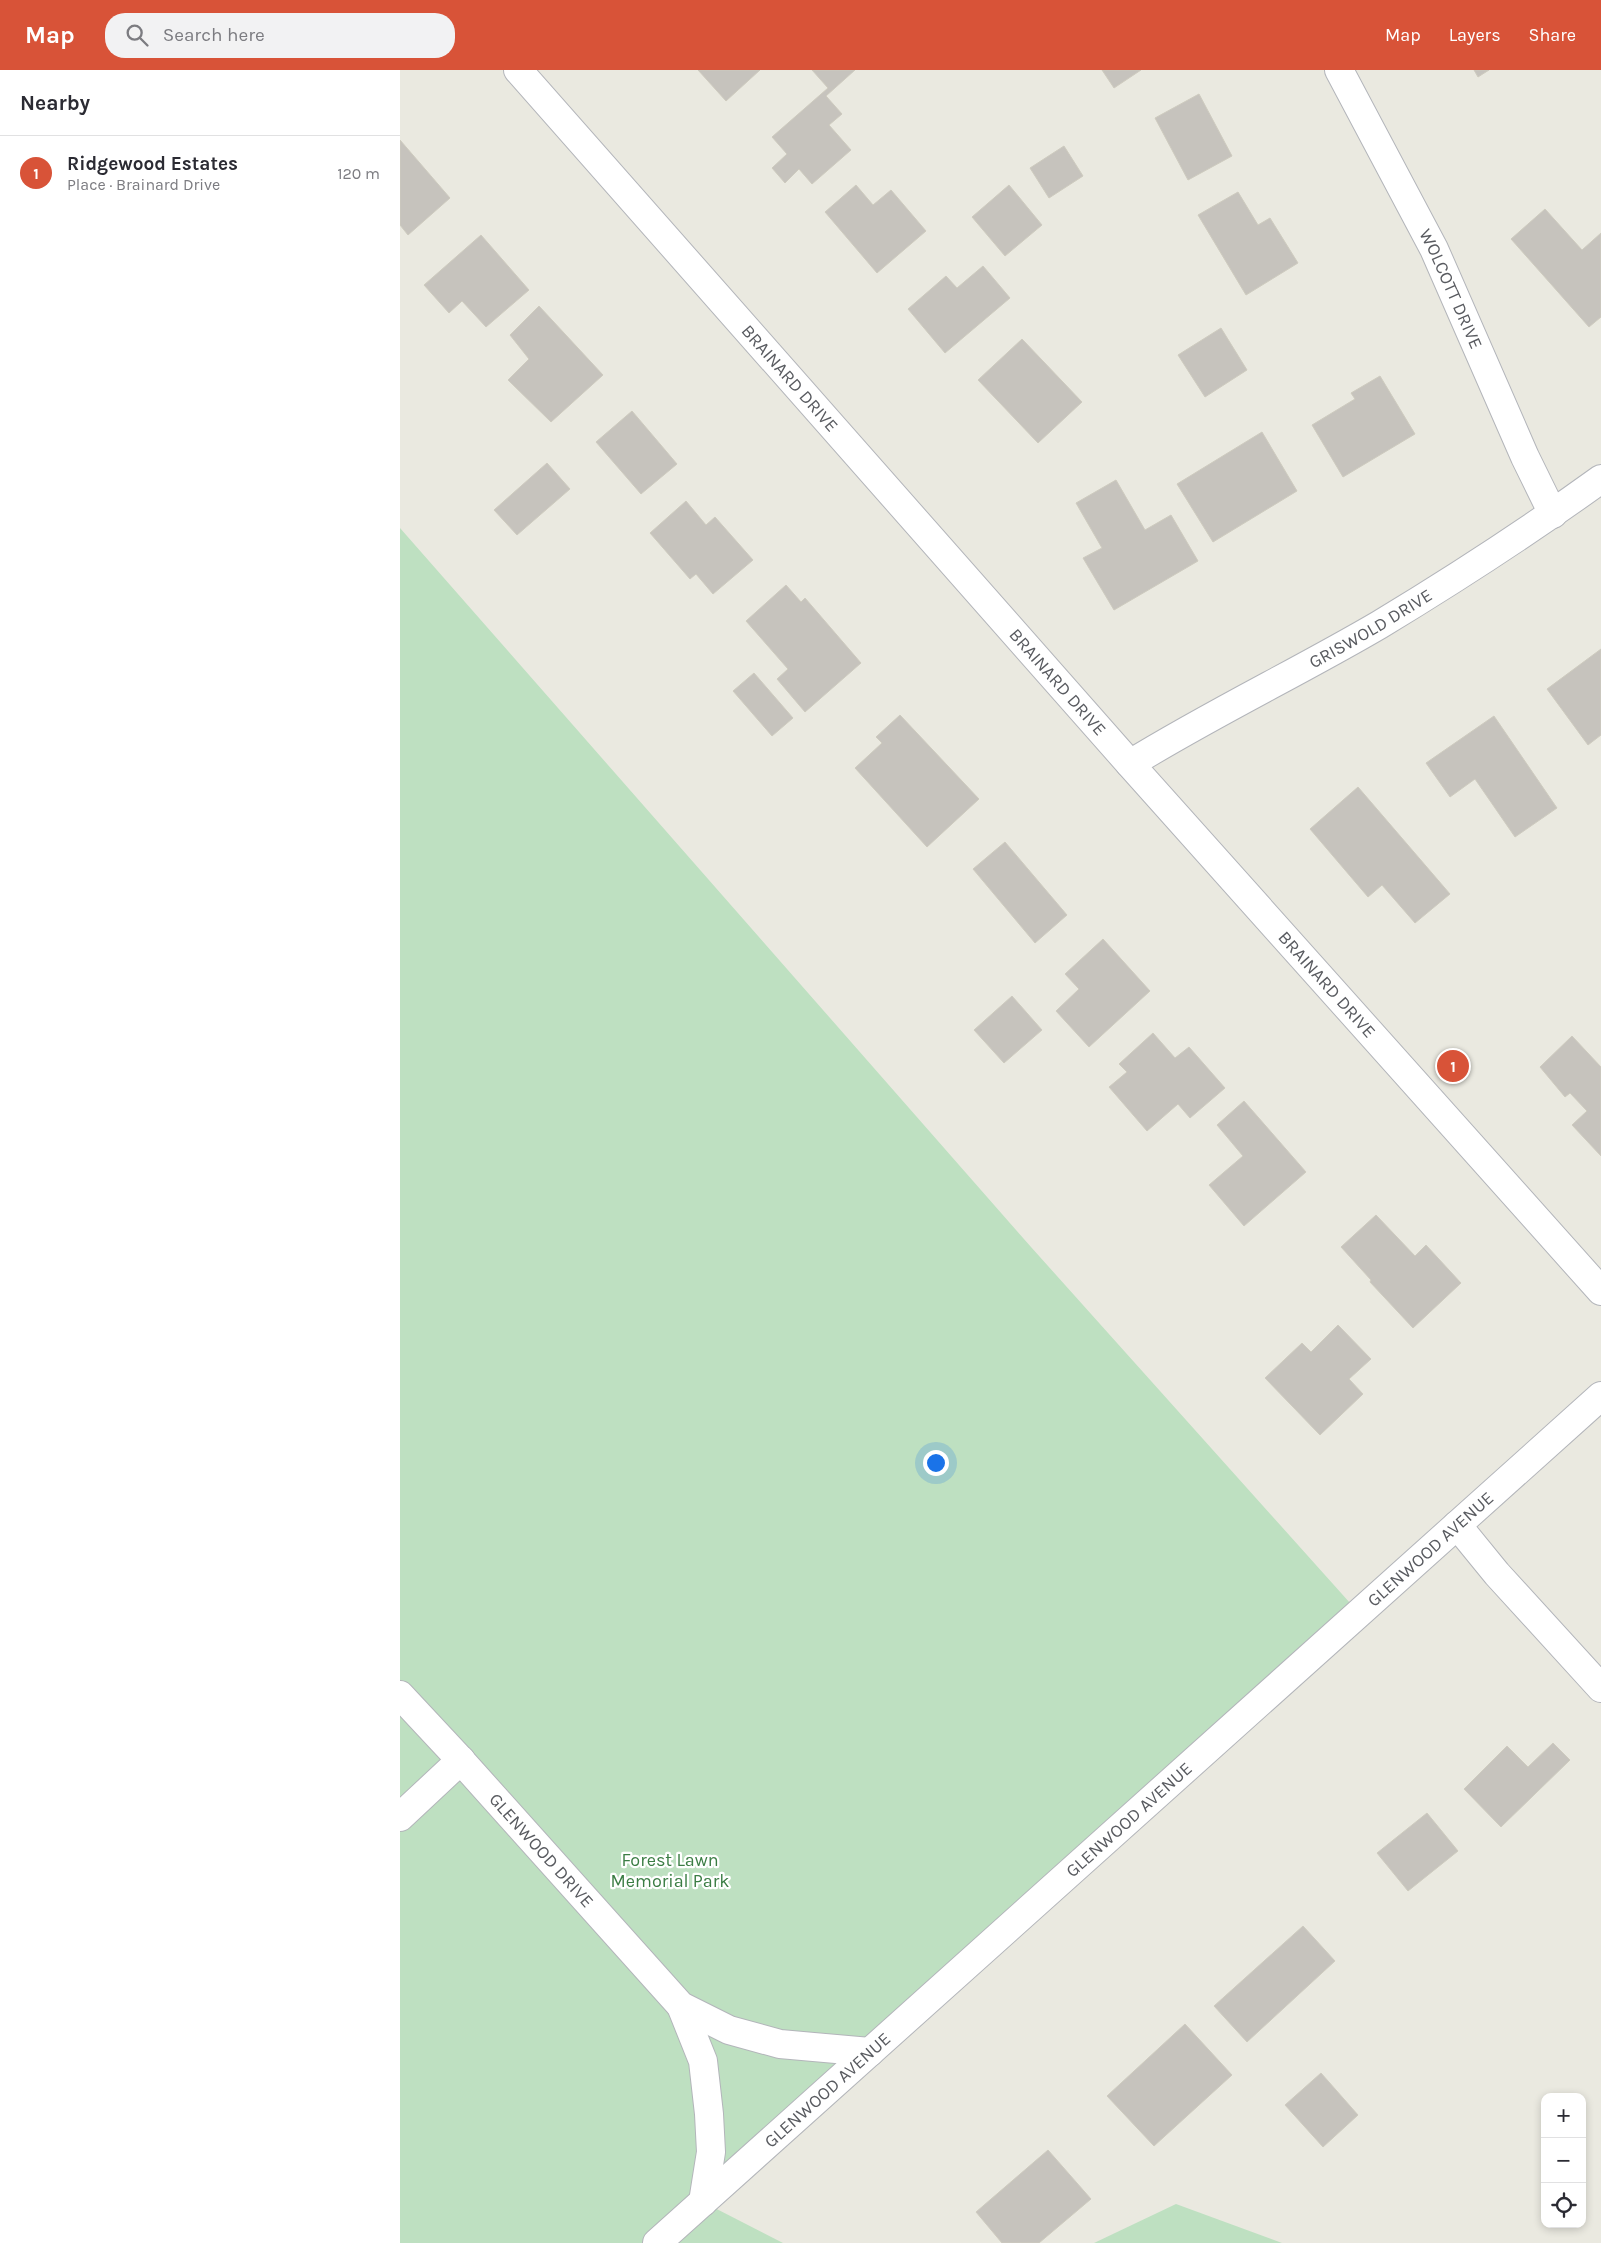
<!DOCTYPE html>
<meta charset="utf-8">
<style>
body{margin:0;font-family:Karla,sans-serif;background:#f2f2f3;color:#2b2b33}
.controls{position:absolute;right:15px;bottom:15px;display:grid;overflow:hidden;border-radius:10px;box-shadow:0 2px 8px #0003}
.controls button{width:45px;height:45px;display:grid;place-items:center;padding:0;border:0;border-bottom:1px solid #e1e1e2;background:#fff;color:#2b2b33;font:25px sans-serif}
.you{position:absolute;left:535px;top:1392px;width:18px;height:18px;margin:-12px;border:4px solid #fff;border-radius:50%;background:#1a73e8;box-shadow:0 0 0 8px #1a73e833}
.badge{display:grid;place-items:center;width:32px;height:32px;border-radius:50%;background:#d85338;color:#fff;font-size:16px;font-weight:700}
.pin{position:absolute;translate:-50% -50%;border:2px solid #fff;box-shadow:0 1px 5px #0006}
.list{margin:0;padding:0;list-style:none}
h2{display:flex;justify-content:space-between;align-items:center;height:65px;margin:0;padding:0 20px;font-size:21px}
h2 small{font-size:16px;font-weight:400;color:#7c7c81}
.list li{display:grid;grid-template-columns:32px 1fr auto;gap:15px;align-items:center;box-sizing:border-box;height:75px;padding:0 20px;border-top:1px solid #e1e1e2}
.list b{display:block;font-size:19px;white-space:nowrap}
.list p{margin:0;font-size:16px;white-space:nowrap;color:#7c7c81}
.list em{font-size:16px;font-style:normal;color:#7c7c81}
.icon{flex:none;width:28px;height:28px;fill:none;stroke:currentColor;stroke-width:2;stroke-linecap:round;stroke-linejoin:round}
.map{position:relative;flex:none;width:1201px;height:2173px;overflow:hidden}
header{display:flex;align-items:center;gap:30px;box-sizing:border-box;height:70px;padding:0 25px;background:#d85338;color:#fff}
header strong{font-size:24px}
nav{display:flex;gap:28px;margin-inline-start:auto;font-size:18px}
.search{width:350px;height:45px;background:#f2f2f3;display:flex;align-items:center;gap:12px;box-sizing:border-box;padding:0 18px;border-radius:20px;color:#7c7c81;font-size:19px}
main{display:flex}
aside{flex:1;background:#fff}
.map>svg:first-child{display:block}
.green{fill:#bee0c1}
.building{fill:#c6c3bd;stroke:#cecbbf}
.lines{fill:none;stroke-linecap:round;stroke-linejoin:round}
.minor-casing{stroke:#b3b5ba;stroke-width:30}
.minor{stroke:#fff;stroke-width:28}
.labels{text-anchor:middle;dominant-baseline:central;stroke-width:4.5;stroke-linejoin:round;paint-order:stroke}
.street-label{font-size:18px;fill:#595b60;stroke:#fff}
.park-label{font-size:18px;fill:#3b7d44;stroke:#fff}
</style>
<header>
<strong>Map</strong>
<div class="search"><svg class="icon" aria-label="search" viewBox="0 0 24 24"><circle cx="10" cy="10" r="6"/><path d="M15 15l6 6"/></svg>Search here</div>
<nav><a>Map</a><a>Layers</a><a>Share</a></nav>
</header>
<main>
<aside>
<h2>Nearby<small></small></h2>
<ul class="list">
<li><span class="badge">1</span><div><b>Ridgewood Estates</b><p>Place · Brainard Drive</p></div><em>120 m</em></li>
</ul>
</aside>
<div class="map">
<svg width="1201" height="2173" viewBox="0 0 1201 2173">
<rect width="100%" height="100%" fill="#eae9e0"/>
<!-- green -->
<g class="green">
<polygon points="0,458 631,1177 959,1543 303,2132 383,2173 0,2173"/>
<polygon points="776,2134 882,2173 694,2173"/>
</g>
<!-- building -->
<g class="building">
<polygon points="298,0 360,0 326,31"/>
<polygon points="412,0 455,0 426,26 442,44 429,55 451,80 412,114 399,99 385,113 372,98 387,84 372,67 428,18"/>
<polygon points="702,0 741,0 714,18"/>
<polygon points="1074,0 1089,0 1078,7"/>
<polygon points="799,24 832,86 788,110 755,48"/>
<polygon points="0,70 50,128 8,165 0,155"/>
<polygon points="664,76 683,106 649,128 630,98"/>
<polygon points="456,115 473,135 491,120 526,161 477,203 425,142"/>
<polygon points="609,115 642,155 605,186 572,147"/>
<polygon points="838,122 858,155 870,148 898,193 846,225 798,145"/>
<polygon points="1145,139 1182,180 1201,163 1201,247 1189,257 1111,169"/>
<polygon points="81,165 129,220 86,257 62,231 49,243 24,215"/>
<polygon points="583,196 610,228 545,283 508,239 546,206 557,218"/>
<polygon points="139,236 203,305 151,352 108,310 129,289 110,265"/>
<polygon points="821,258 847,300 805,327 778,285"/>
<polygon points="622,269 682,332 638,373 578,310"/>
<polygon points="980,306 1015,364 943,407 912,355 955,329 951,323"/>
<polygon points="232,341 277,394 241,424 196,372"/>
<polygon points="862,362 897,421 813,472 777,414"/>
<polygon points="147,393 170,419 117,465 94,440"/>
<polygon points="716,410 745,460 771,445 798,491 714,540 683,488 702,478 676,433"/>
<polygon points="286,431 306,455 315,447 353,490 313,524 296,504 290,509 250,463"/>
<polygon points="386,515 401,532 405,528 461,593 405,642 377,609 388,599 346,551"/>
<polygon points="1201,579 1201,665 1188,675 1147,619"/>
<polygon points="354,603 393,648 372,666 333,621"/>
<polygon points="500,645 579,729 527,777 455,698 482,673 476,667"/>
<polygon points="1094,646 1157,738 1115,767 1075,709 1050,727 1026,693"/>
<polygon points="958,717 1050,824 1015,853 982,815 968,827 910,759"/>
<polygon points="605,772 667,845 635,873 573,799"/>
<polygon points="703,869 750,921 689,977 656,941 679,919 665,904"/>
<polygon points="612,926 642,960 604,993 574,960"/>
<polygon points="753,963 775,988 789,977 825,1018 790,1048 778,1034 747,1061 709,1017 727,1002 719,994"/>
<polygon points="1172,966 1201,997 1201,1086 1172,1055 1187,1041 1170,1023 1165,1027 1140,997"/>
<polygon points="844,1031 906,1102 844,1156 809,1115 843,1086 817,1055"/>
<polygon points="976,1145 1015,1186 1026,1175 1061,1213 1013,1258 970,1212 971,1210 941,1177"/>
<polygon points="938,1255 971,1289 949,1309 963,1324 920,1365 865,1308 902,1273 911,1282"/>
<polygon points="1153,1673 1170,1690 1101,1757 1064,1719 1107,1676 1128,1697"/>
<polygon points="1027,1743 1058,1781 1008,1821 977,1783"/>
<polygon points="903,1856 935,1891 847,1972 814,1936"/>
<polygon points="785,1954 832,2005 754,2076 707,2026"/>
<polygon points="921,2003 958,2045 923,2077 885,2035"/>
<polygon points="648,2080 691,2129 639,2173 602,2173 576,2142"/>
</g>
<g class="lines">
<!-- minor casing -->
<g class="minor-casing">
<g id="minor">
<path id="s1" d="M118 0 730 694 1201 1221"/>
<path id="s2" d="M939 0 1034 179 1125 387 1153 444"/>
<path id="s3" d="M730 694C811 644 897 603 979 555 1055 509 1129 461 1201 409"/>
<polyline points="1057,1455 1097,1504 1201,1618"/>
<path id="s4" d="M0 1625 56 1685 281 1936 329 1960 380 1974 470 1982"/>
<polyline points="0,1747 61,1690"/>
<polyline points="281,1936 303,1991 309,2044 311,2082 303,2132"/>
<path id="s5" d="M257 2173 1201 1326"/>
</g>
</g>
<!-- minor -->
<use href="#minor" class="minor"/>
</g>
<g class="labels">
<!-- street labels -->
<g class="street-label">
<text stroke="none"><textPath href="#s2" startOffset="246">WOLCOTT DRIVE</textPath></text>
<text stroke="none"><textPath href="#s1" startOffset="411">BRAINARD DRIVE</textPath></text>
<text stroke="none"><textPath href="#s3" startOffset="276">GRISWOLD DRIVE</textPath></text>
<text stroke="none"><textPath href="#s1" startOffset="816">BRAINARD DRIVE</textPath></text>
<text stroke="none"><textPath href="#s1" startOffset="1221">BRAINARD DRIVE</textPath></text>
<text stroke="none"><textPath href="#s5" startOffset="1039">GLENWOOD AVENUE</textPath></text>
<text stroke="none"><textPath href="#s5" startOffset="634">GLENWOOD AVENUE</textPath></text>
<text stroke="none"><textPath href="#s4" startOffset="210">GLENWOOD DRIVE</textPath></text>
<text stroke="none"><textPath href="#s5" startOffset="229">GLENWOOD AVENUE</textPath></text>
</g>
<!-- park labels -->
<g class="park-label">
<text x="270" y="1790">Forest Lawn<tspan x="270" dy="21">Memorial Park</tspan></text>
</g>
</g>
</svg>
<div class="controls">
<button>+</button>
<button>−</button>
<button><svg class="icon" aria-label="locate" viewBox="0 0 24 24"><circle cx="12" cy="12" r="6"/><path d="M12 2v4M12 18v4M2 12h4M18 12h4"/></svg></button>
</div>
<div class="you"></div>
<div class="pin badge" style="left:1053px;top:996px">1</div>
</div>
</main>
